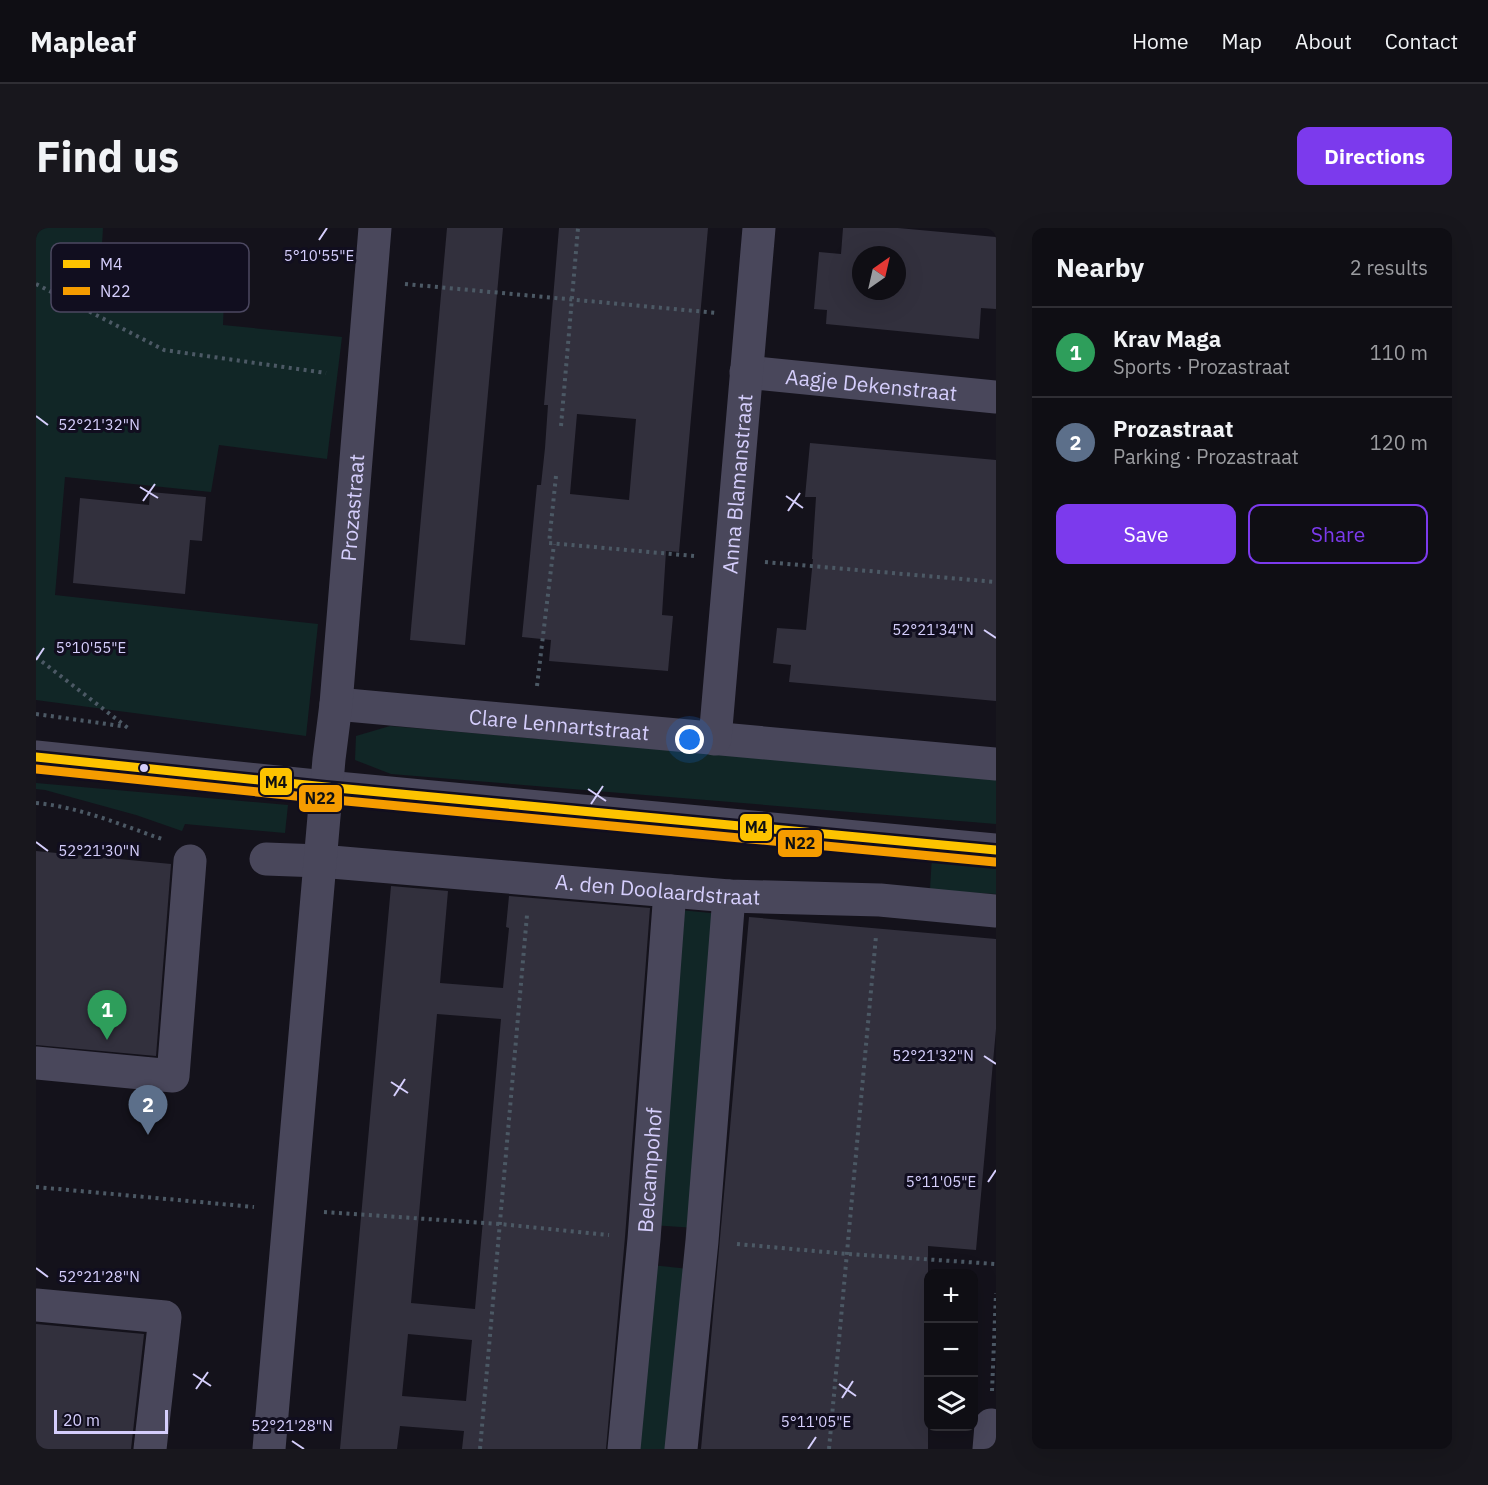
<!DOCTYPE html>
<meta charset="utf-8">
<style>
body{margin:0;font-family:"IBM Plex Sans",sans-serif;background:#18171d;color:#f1f3f6}
.controls{position:absolute;right:18px;bottom:18px;display:grid;overflow:hidden;border-radius:12px;box-shadow:0 6px 24px #0002}
.controls button{width:54px;height:54px;display:grid;place-items:center;padding:0;border:0;border-bottom:2px solid #2f2e34;background:#0f0e14;color:#f1f3f6;font:30px sans-serif}
.compass{position:absolute;left:816px;top:18px;width:54px;height:54px;border-radius:50%;background:#0f0e14;box-shadow:0 6px 24px #0002;rotate:34deg}
.scale{position:absolute;left:18px;bottom:15px;width:114px;box-sizing:border-box;padding-left:6px;border:3px solid #d5cefc;border-top:0;font-size:16px;line-height:21px;white-space:nowrap;color:#d5cefc;-webkit-text-stroke:4px #110e1f;paint-order:stroke}
.you{position:absolute;left:654px;top:512px;width:21px;height:21px;margin:-15px;border:4px solid #fff;border-radius:50%;background:#1a73e8;box-shadow:0 0 0 9px #1a73e833}
.badge{display:grid;place-items:center;width:39px;height:39px;border-radius:50%;background:#7c3aed;color:#fff;font-size:20px;font-weight:700}
.pin{position:absolute;translate:-50% -50px;filter:drop-shadow(0 2px 3px #0008)}
.pin::after{content:'';position:absolute;top:32px;width:21px;height:18px;background:inherit;clip-path:polygon(0 0,100% 0,50% 100%)}
.list{margin:0;padding:0;list-style:none}
h2{display:flex;justify-content:space-between;align-items:center;height:78px;margin:0;padding:0 24px;font-size:26px}
h2 small{font-size:20px;font-weight:400;color:#9b9ca0}
.list li{display:grid;grid-template-columns:39px 1fr auto;gap:18px;align-items:center;box-sizing:border-box;height:90px;padding:0 24px;border-top:2px solid #2f2e34}
.list b{display:block;font-size:22px;white-space:nowrap}
.list p{margin:0;font-size:20px;white-space:nowrap;color:#9b9ca0}
.list em{font-size:20px;font-style:normal;color:#9b9ca0}
.actions{display:flex;gap:12px;padding:18px 24px}
.actions a{flex:1;padding:14px 0;border:2px solid #7c3aed;border-radius:12px;text-align:center;font-size:21px;color:#7c3aed}
.actions .main{background:#7c3aed;color:#fff}
.icon{flex:none;width:33px;height:33px;fill:none;stroke:currentColor;stroke-width:2;stroke-linecap:round;stroke-linejoin:round}
.map{position:relative;flex:none;width:960px;height:1221px;overflow:hidden;border-radius:12px}
header{display:flex;align-items:center;gap:36px;box-sizing:border-box;height:84px;padding:0 30px;background:#0f0e14;border-bottom:2px solid #2f2e34}
header strong{font-size:28px}
nav{display:flex;gap:33px;margin-inline-start:auto;font-size:21px}
.intro{display:flex;align-items:center;justify-content:space-between;box-sizing:border-box;height:144px;padding:0 36px}
h1{margin:0;font-size:42px}
.button{padding:15px 27px;border-radius:12px;background:#7c3aed;color:#fff;font-size:21px;font-weight:700}
main{display:flex;gap:36px;padding:0 36px}
aside{flex:1;background:#0f0e14;border-radius:12px;box-shadow:0 6px 24px #0002}
.map>svg:first-child{display:block}
.green{fill:#112626}
.building{fill:#32303d;fill-rule:evenodd}
.lines{fill:none;stroke-linecap:round;stroke-linejoin:round}
.path{stroke:#4c5965;stroke-width:4;stroke-dasharray:3 4.5;stroke-linecap:butt}
.minor{stroke:#49475b;stroke-width:33}
.bus-1-casing{stroke:#110e1f;stroke-width:14}
.bus-2-casing{stroke:#110e1f;stroke-width:14}
.bus-1{stroke:#fdc300;stroke-width:9}
.bus-2{stroke:#f59c00;stroke-width:9}
.ticks{fill:none;stroke:#d5cefc;stroke-width:2}
.bus-dot{fill:#d5cefc;stroke:#110e1f;stroke-width:2}
.labels{text-anchor:middle;dominant-baseline:central;stroke-width:6;stroke-linejoin:round;paint-order:stroke}
.street-label{font-size:21px;fill:#d5cefc;stroke:#110e1f}
.key{fill:#110e1f;stroke:#4c4861;stroke-width:1.5}
.key-label{font-size:16px;fill:#d5cefc}
.ticks-label{font-size:15px;text-anchor:middle;fill:#d5cefc;stroke:#110e1f;stroke-width:6;stroke-linejoin:round;paint-order:stroke}
.line-badge{stroke:#110e1f;stroke-width:2}
.pale-badge-label{font-size:16px;text-anchor:middle;font-weight:bold;fill:#111}
</style>
<header>
<strong>Mapleaf</strong>
<nav><a>Home</a><a>Map</a><a>About</a><a>Contact</a></nav>
</header>
<div class="intro"><h1>Find us</h1><a class="button">Directions</a></div>
<main>
<div class="map">
<svg width="960" height="1221" viewBox="0 0 960 1221">
<rect width="100%" height="100%" fill="#14121b"/>
<!-- green -->
<g class="green">
<polygon points="0,0 67,0 65,33 189,45 187,97 306,109 291,231 183,217 175,264 29,249 19,367 282,396 270,508 0,472"/>
<polygon points="354,498 960,550 960,596 355,546 319,532 320,508"/>
<polygon points="0,555 252,577 249,605 149,596 146,603 100,587 9,562 0,561"/>
<polygon points="896,627 960,633 960,666 894,662"/>
<polygon points="644,682 685,686 660,1000 615,997"/>
<polygon points="616,1037 653,1041 638,1221 596,1221"/>
</g>
<!-- building -->
<g class="building">
<polygon points="411,0 467,0 429,417 374,412"/>
<path d="M523 0H672L643 324 630 323 626 387 637 388 632 443 513 433 515 412 486 409 501 257H505L509 220 512 177H508ZM541 186 600 191 593 272 534 266Z"/>
<path d="M807 0H862L960 9V81L945 80 943 111 790 96 791 82 778 81 783 24 805 26ZM825 27H861V63H825Z"/>
<polygon points="774,215 960,232 960,473 753,454 755,437 737,435 741,400 770,402 777,331 776,331 780,269 769,269"/>
<polygon points="114,264 170,269 166,313 154,312 149,366 37,355 44,270 113,277"/>
<polygon points="0,623 135,636 120,828 0,817"/>
<path d="M355 658 412 663 404 755 467 760 473 700 470 699 473 668 614 680 589 1009 570 1221H426L428 1203 364 1198 361 1221H304ZM401 786 465 791 439 1081 375 1075ZM372 1106 436 1112 430 1173 366 1168Z"/>
<polygon points="713,689 960,711 960,801 940,1022 892,1018 892,1221 665,1221"/>
<polygon points="0,1096 108,1106 95,1221 0,1221"/>
</g>
<g class="lines">
<!-- path -->
<g class="path">
<polyline points="0,56 128,122 290,145"/>
<polyline points="369,56 681,85"/>
<polyline points="525,198 542,0"/>
<polyline points="520,248 513,315 658,328"/>
<polyline points="729,334 960,354"/>
<polyline points="0,429 92,500"/>
<polyline points="501,458 518,316"/>
<polyline points="0,486 85,498"/>
<path d="M0 575C44 579 85 597 126 611"/>
<polyline points="0,959 218,979"/>
<polyline points="288,984 464,996 573,1007"/>
<polyline points="701,1016 812,1026 960,1036"/>
<polyline points="956,1163 960,1065"/>
<polyline points="444,1221 491,687"/>
<polyline points="793,1221 840,708"/>
</g>
<!-- minor -->
<g class="minor">
<path id="s1" d="M710 144 960 169"/>
<path id="s2" d="M300 476 960 536"/>
<path id="s3" d="M679 511 723 0"/>
<polyline points="0,529 290,559 960,622"/>
<path id="s4" d="M230 631 284 633 693 668 844 672 960 683"/>
<polyline points="0,835 137,848 154,633"/>
<polyline points="0,1077 129,1089 114,1221"/>
<path id="s5" d="M233 1221 293 531 300 476 339 0"/>
<path id="s6" d="M588 1221 608 1011 634 663"/>
<polyline points="645,1221 666,1013 693,668"/>
<polyline points="953,1221 955,1197"/>
</g>
<!-- bus-1 casing -->
<g class="bus-1-casing">
<polyline id="bus-1" points="0,529 290,559 960,622"/>
</g>
<!-- bus-2 casing -->
<g class="bus-2-casing">
<polyline id="bus-2" points="0,541 289,571 959,634"/>
</g>
<!-- bus-1 -->
<use href="#bus-1" class="bus-1"/>
<!-- bus-2 -->
<use href="#bus-2" class="bus-2"/>
</g>
<!-- ticks -->
<path class="ticks" d="M283 12 291 0M0 188 12 197M104 259 122 270M750 268 767 280M107 273 119 256M752 283 764 265M948 402 960 410M0 432 8 420M552 561 570 573M555 576 567 558M0 614 12 623M948 828 960 836M355 854 372 865M358 868 369 851M952 954 960 942M0 1040 12 1049M157 1146 175 1158M803 1156 820 1168M160 1161 172 1144M806 1170 817 1153M256 1213 268 1221M772 1221 780 1209"/>
<!-- markers -->
<circle class="bus-dot" cx="108" cy="540" r="5"/>
<g class="labels">
<!-- street labels -->
<g class="street-label">
<text stroke="none"><textPath href="#s1" startOffset="126">Aagje Dekenstraat</textPath></text>
<text stroke="none"><textPath href="#s3" startOffset="256">Anna Blamanstraat</textPath></text>
<text stroke="none"><textPath href="#s5" startOffset="945">Prozastraat</textPath></text>
<text stroke="none"><textPath href="#s2" startOffset="224">Clare Lennartstraat</textPath></text>
<text stroke="none"><textPath href="#s4" startOffset="393">A. den Doolaardstraat</textPath></text>
<text stroke="none"><textPath href="#s6" startOffset="280">Belcampohof</textPath></text>
</g>
</g>
<!-- legend -->
<rect x="15" y="15" width="198" height="69" rx="9" class="key"/>
<rect x="27" y="32" width="27" height="8" fill="#fdc300"/>
<rect x="27" y="59" width="27" height="8" fill="#f59c00"/>
<g class="key-label">
<text x="64" y="42">M4</text>
<text x="64" y="69">N22</text>
</g>
<g class="ticks-label">
<text x="283" y="33">5°10'55"E</text>
<text x="63" y="202">52°21'32"N</text>
<text x="897" y="407">52°21'34"N</text>
<text x="55" y="425">5°10'55"E</text>
<text x="63" y="628">52°21'30"N</text>
<text x="897" y="833">52°21'32"N</text>
<text x="905" y="959">5°11'05"E</text>
<text x="63" y="1054">52°21'28"N</text>
<text x="780" y="1199">5°11'05"E</text>
<text x="256" y="1203">52°21'28"N</text>
</g>
<g class="line-badge">
<rect x="223" y="539" width="34" height="29" rx="6" fill="#fdc300"/>
<rect x="262" y="556" width="45" height="29" rx="6" fill="#f59c00"/>
<rect x="703" y="585" width="34" height="29" rx="6" fill="#fdc300"/>
<rect x="741" y="601" width="46" height="29" rx="6" fill="#f59c00"/>
</g>
<g class="pale-badge-label">
<text x="240" y="560">M4</text>
<text x="284" y="576">N22</text>
<text x="720" y="605">M4</text>
<text x="764" y="621">N22</text>
</g>
</svg>
<div class="controls">
<button>+</button>
<button>−</button>
<button><svg class="icon" aria-label="layers" viewBox="0 0 24 24"><path d="M12 4l9 5-9 5-9-5zM3 14l9 5 9-5"/></svg></button>
</div>
<svg class="compass" viewBox="-18 -18 36 36"><path d="M0-13l5 13h-10z" fill="#e53935"/><path d="M0 13l5-13h-10z" fill="#9b9ca0"/></svg>
<div class="scale">20 m</div>
<div class="you"></div>
<div class="pin badge" style="left:71px;top:812px;background:#2e9e5b">1</div>
<div class="pin badge" style="left:112px;top:907px;background:#5c6f8a">2</div>
</div>
<aside>
<h2>Nearby<small>2 results</small></h2>
<ul class="list">
<li><span class="badge" style="background:#2e9e5b">1</span><div><b>Krav Maga</b><p>Sports · Prozastraat</p></div><em>110 m</em></li>
<li><span class="badge" style="background:#5c6f8a">2</span><div><b>Prozastraat</b><p>Parking · Prozastraat</p></div><em>120 m</em></li>
</ul>
<div class="actions"><a class="main">Save</a><a>Share</a></div>
</aside>
</main>
